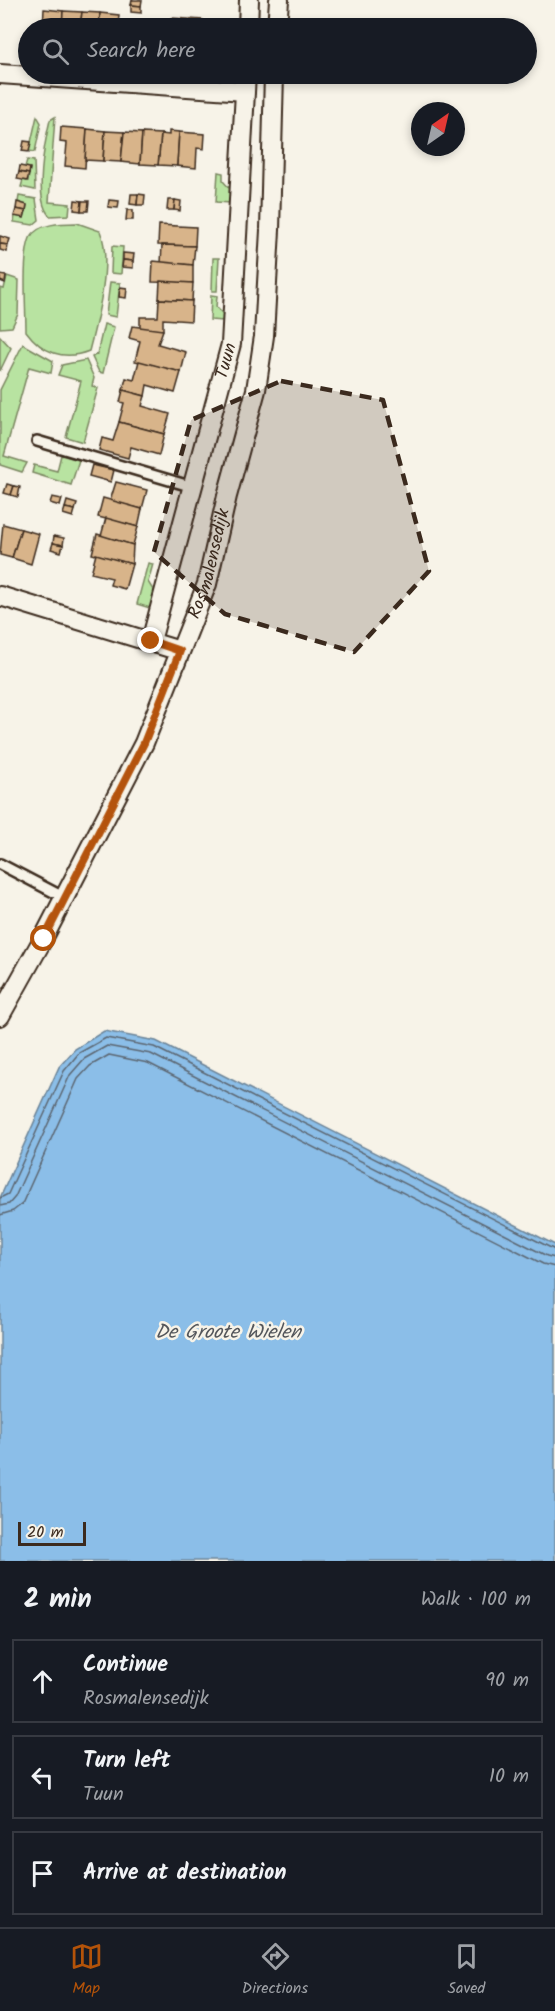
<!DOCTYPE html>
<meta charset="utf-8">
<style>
body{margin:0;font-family:Kalam,sans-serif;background:#20242c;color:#f1f3f6}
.compass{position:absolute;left:411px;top:102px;width:54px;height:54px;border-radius:50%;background:#171b24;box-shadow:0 3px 9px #0003;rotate:34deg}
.scale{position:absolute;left:18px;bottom:15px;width:68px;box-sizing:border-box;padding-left:6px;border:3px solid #3b2a1e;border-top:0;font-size:16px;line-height:21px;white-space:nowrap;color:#3b2a1e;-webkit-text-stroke:4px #f7f3e8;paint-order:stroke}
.stop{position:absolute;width:18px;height:18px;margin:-14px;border:4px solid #b45309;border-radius:50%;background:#fff}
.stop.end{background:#b45309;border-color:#fff;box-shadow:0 2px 6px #0008}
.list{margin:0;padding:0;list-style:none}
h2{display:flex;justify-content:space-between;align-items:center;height:78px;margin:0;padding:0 24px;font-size:26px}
h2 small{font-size:20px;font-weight:400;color:#9ea1a6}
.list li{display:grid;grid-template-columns:39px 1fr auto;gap:18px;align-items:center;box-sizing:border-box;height:84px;margin:0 12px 12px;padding:0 12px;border:2px solid #363941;border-radius:0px}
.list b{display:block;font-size:22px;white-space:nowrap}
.list p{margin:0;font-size:20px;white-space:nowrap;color:#9ea1a6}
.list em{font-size:20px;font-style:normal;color:#9ea1a6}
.icon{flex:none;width:33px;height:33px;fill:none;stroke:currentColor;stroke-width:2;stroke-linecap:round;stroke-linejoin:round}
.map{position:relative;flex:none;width:555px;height:1561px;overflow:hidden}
.search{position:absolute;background:#171b24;box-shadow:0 3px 9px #0003;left:18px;right:18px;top:18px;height:66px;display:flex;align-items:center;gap:15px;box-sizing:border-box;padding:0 21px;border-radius:33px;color:#9ea1a6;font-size:22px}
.sheet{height:366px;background:#171b24}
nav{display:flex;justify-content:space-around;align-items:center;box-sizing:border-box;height:84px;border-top:2px solid #363941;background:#171b24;font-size:16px;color:#9ea1a6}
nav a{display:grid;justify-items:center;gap:3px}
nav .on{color:#b45309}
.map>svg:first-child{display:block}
.green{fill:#b8e3a1;stroke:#7a8660;stroke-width:1.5}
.water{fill:#8bbee8;stroke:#6b8397;stroke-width:1.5}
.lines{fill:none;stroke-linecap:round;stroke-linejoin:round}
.shore{stroke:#5b656f;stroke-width:1.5}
.building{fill:#d8b48a;stroke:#3b2a1e;stroke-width:1.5}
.lane-casing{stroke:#3b2a1e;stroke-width:14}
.street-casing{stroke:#3b2a1e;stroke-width:22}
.lane{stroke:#f7f3e8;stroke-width:9}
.street{stroke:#f7f3e8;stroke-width:18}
.route{stroke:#b45309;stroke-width:8}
.marked{fill:#3b2a1e;fill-opacity:0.2;stroke:#3b2a1e;stroke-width:4.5;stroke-dasharray:12 8;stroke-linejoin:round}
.labels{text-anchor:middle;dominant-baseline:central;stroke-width:5;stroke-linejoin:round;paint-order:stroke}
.street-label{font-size:18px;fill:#3b2a1e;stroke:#f7f3e8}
.water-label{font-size:20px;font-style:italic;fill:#53565b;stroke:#f7f3e8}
</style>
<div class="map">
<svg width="555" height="1561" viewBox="0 0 555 1561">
<rect width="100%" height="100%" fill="#f7f3e8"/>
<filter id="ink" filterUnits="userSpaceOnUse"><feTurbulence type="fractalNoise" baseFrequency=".0167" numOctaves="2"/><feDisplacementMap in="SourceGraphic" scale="12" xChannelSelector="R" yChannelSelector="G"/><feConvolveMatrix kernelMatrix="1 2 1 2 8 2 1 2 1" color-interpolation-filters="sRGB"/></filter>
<g filter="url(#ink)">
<!-- green -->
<g class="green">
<polygon points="37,116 41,123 35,152 29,151"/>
<path d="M55 117 49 202 70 204 69 215 50 216C33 201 45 141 50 120Z"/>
<polygon points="27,160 34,161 35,190 21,187 23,180 28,181 30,168 25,167"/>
<polygon points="218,172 223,173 223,181 231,190 231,203 216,202"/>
<polygon points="19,196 36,199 39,220 33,225 14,222 15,216 24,218 27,205 18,202"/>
<path d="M77 223 100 231C113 261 97 320 89 351 64 361 42 353 26 331 26 309 22 257 30 238 37 223 63 223 77 223Z"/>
<polygon points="112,246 123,247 121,274 111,273"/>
<polygon points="213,258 219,258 217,291 212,291"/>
<polygon points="7,276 19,280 18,314 12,327 0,328 0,288 4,289"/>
<polygon points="110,282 120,283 116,317 106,315"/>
<polygon points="211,295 217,296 216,307 225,316 224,321 210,320"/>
<polygon points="104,324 114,327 103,373 99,372 92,357 97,354"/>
<polygon points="0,336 11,348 0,371"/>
<polygon points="23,344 53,361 51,373 29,367 4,456 27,463 22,472 0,465 0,390"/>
<polygon points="86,360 94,378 92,386 98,388 83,442 66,437 81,381 58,375 62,365"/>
<polygon points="61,455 79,460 71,485 32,473 34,465 57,471"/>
<polygon points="148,563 153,564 148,582 155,593 150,608 137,604"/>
</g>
<!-- water -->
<polygon class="water" points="104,1031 156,1041 555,1245 555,1561 0,1561 0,1198 59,1067 75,1049"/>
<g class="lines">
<!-- shore -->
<g class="shore">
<polyline points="0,1198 8,1194 64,1071 79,1053 106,1038 154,1047 555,1250"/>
<polyline points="0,1206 9,1204 15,1197 70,1075 84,1059 107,1046 151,1054 547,1256 555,1258"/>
<polyline points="0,1215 13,1211 22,1204 78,1079 90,1066 109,1055 148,1063 543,1264 555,1267"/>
</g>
</g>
<!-- building -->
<g class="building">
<polygon points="132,0 142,0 141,6 131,5"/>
<polygon points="131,5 141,6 141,13 131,12"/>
<polygon points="44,9 63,11 62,28 43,28"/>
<polygon points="63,11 82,12 80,28 62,28"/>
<polygon points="82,12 100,13 99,28 80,28"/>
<polygon points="100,13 119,15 118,28 99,28"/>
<polygon points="171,18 203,20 203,28 170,28"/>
<polygon points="61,127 87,129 85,168 65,166 67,143 60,142"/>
<polygon points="87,129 105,131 103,161 85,160"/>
<polygon points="105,131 124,132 121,162 103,161"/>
<polygon points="169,131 179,132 177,166 158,165 161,134 169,135"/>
<polygon points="124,132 142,133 140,164 121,162"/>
<polygon points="179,132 205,134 204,149 197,148 196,168 177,166"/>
<polygon points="142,133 161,134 158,165 140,164"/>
<polygon points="24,141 31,142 29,152 22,151"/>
<polygon points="20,166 30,168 29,174 19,172"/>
<polygon points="19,172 29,174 27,181 17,179"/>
<polygon points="131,194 138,194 137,205 130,204"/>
<polygon points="138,194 145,195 144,205 137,205"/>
<polygon points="75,200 82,201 81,211 74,210"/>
<polygon points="109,200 119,201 118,208 108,207"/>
<polygon points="168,200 175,200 174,210 167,210"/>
<polygon points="175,200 181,201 180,211 174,210"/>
<polygon points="82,201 89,201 88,211 81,211"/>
<polygon points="17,202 27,205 26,211 16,209"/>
<polygon points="16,209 26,211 24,218 14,216"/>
<polygon points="127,210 133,210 133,220 126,220"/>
<polygon points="159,225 196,227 195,246 158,245"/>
<polygon points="0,236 10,239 8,245 0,244"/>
<polygon points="0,244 8,245 7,252 0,250"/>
<polygon points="162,245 195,246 193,265 161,263"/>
<polygon points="123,253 134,254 133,261 123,260"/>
<polygon points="123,260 133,261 133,268 122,267"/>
<polygon points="153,261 193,265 193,283 152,282"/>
<polygon points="0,275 6,276 5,283 0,281"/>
<polygon points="160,281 193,283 192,301 159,299"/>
<polygon points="120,287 127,288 126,298 119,297"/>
<polygon points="159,299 192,301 191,321 163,319 163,330 140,329 140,317 158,317"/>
<polygon points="132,326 163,330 158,344 186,352 181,372 135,361 140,341 129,338"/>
<polygon points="139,361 181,372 175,393 147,385 145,396 123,390 126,378 134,380"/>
<polygon points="123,390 145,396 142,406 170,414 164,434 119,422 124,403 120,402"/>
<polygon points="119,422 164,434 159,455 131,447 128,458 99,450 102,438 113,441"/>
<polygon points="92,465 114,470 111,482 89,476"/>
<polygon points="116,482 147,490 142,509 110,501"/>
<polygon points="7,484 14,486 11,495 4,493"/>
<polygon points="14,486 20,487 18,497 11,495"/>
<polygon points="52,497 62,499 60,506 50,503"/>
<polygon points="103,498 142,509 138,527 98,517"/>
<polygon points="67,501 77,504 75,510 65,508"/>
<polygon points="65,508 75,510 73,517 63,514"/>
<polygon points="106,518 138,527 133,545 101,536"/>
<polygon points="3,524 21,529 12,558 0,555"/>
<polygon points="21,529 39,534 31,564 12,558"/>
<polygon points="97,534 133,545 132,564 92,554"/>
<polygon points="54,536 64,538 63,545 53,543"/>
<polygon points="53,543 63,545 61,552 51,549"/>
<polygon points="96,554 132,564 125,589 110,585 112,578 91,573"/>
</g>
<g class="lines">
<!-- lane casing -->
<g class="lane-casing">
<g id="lane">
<polyline points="37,441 193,487"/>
<polyline points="0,864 65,898"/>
</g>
</g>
<!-- street casing -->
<g class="street-casing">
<g id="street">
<polyline points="248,28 249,0"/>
<polyline points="277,28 279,0"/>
<polyline points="0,74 245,91"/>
<polyline points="0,596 180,651"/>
<path id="s1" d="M151 641 231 344 246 74"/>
<path id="s2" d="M0 1016 43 939 144 743 207 584 227 496 256 390 264 336 270 230 274 74"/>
</g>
</g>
<!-- lane -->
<use href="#lane" class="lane"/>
<!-- street -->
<use href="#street" class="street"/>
</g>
</g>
<g class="lines" filter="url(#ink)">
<!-- route -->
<polyline class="route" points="44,939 144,743 180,651 151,641"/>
</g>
<!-- marked area -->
<path class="marked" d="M281 381 383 400 429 571 354 652 225 614 154 552 191 420Z"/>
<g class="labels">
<!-- street labels -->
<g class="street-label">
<text stroke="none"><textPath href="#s1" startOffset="290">Tuun</textPath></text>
<text stroke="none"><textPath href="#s2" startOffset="500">Rosmalensedijk</textPath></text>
</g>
<!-- water labels -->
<g class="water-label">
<text x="228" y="1333">De Groote Wielen</text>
</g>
</g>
</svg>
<svg class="compass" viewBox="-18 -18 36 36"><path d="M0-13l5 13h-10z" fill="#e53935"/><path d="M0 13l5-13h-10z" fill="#9ea1a6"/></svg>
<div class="scale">20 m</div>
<div class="stop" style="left:44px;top:939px"></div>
<div class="stop end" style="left:151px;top:641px"></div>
<div class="search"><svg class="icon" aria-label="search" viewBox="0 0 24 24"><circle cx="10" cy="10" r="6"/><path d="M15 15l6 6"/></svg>Search here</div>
</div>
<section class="sheet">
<h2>2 min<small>Walk · 100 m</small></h2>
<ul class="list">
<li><svg class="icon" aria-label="ahead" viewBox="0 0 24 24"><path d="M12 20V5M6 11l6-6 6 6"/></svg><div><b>Continue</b><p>Rosmalensedijk</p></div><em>90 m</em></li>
<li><svg class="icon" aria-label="left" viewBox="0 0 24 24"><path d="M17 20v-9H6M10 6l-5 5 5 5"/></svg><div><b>Turn left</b><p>Tuun</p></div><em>10 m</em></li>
<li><svg class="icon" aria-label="arrive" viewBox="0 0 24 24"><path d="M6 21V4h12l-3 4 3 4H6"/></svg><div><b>Arrive at destination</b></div></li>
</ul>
</section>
<nav>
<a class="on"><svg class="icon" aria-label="map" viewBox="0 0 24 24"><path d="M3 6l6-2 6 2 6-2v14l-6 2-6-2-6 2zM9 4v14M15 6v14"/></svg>Map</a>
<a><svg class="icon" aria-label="directions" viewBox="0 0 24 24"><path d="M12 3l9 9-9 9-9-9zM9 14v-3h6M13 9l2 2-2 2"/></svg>Directions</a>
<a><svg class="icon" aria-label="saved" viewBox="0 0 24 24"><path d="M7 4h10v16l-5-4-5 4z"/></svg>Saved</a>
</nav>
